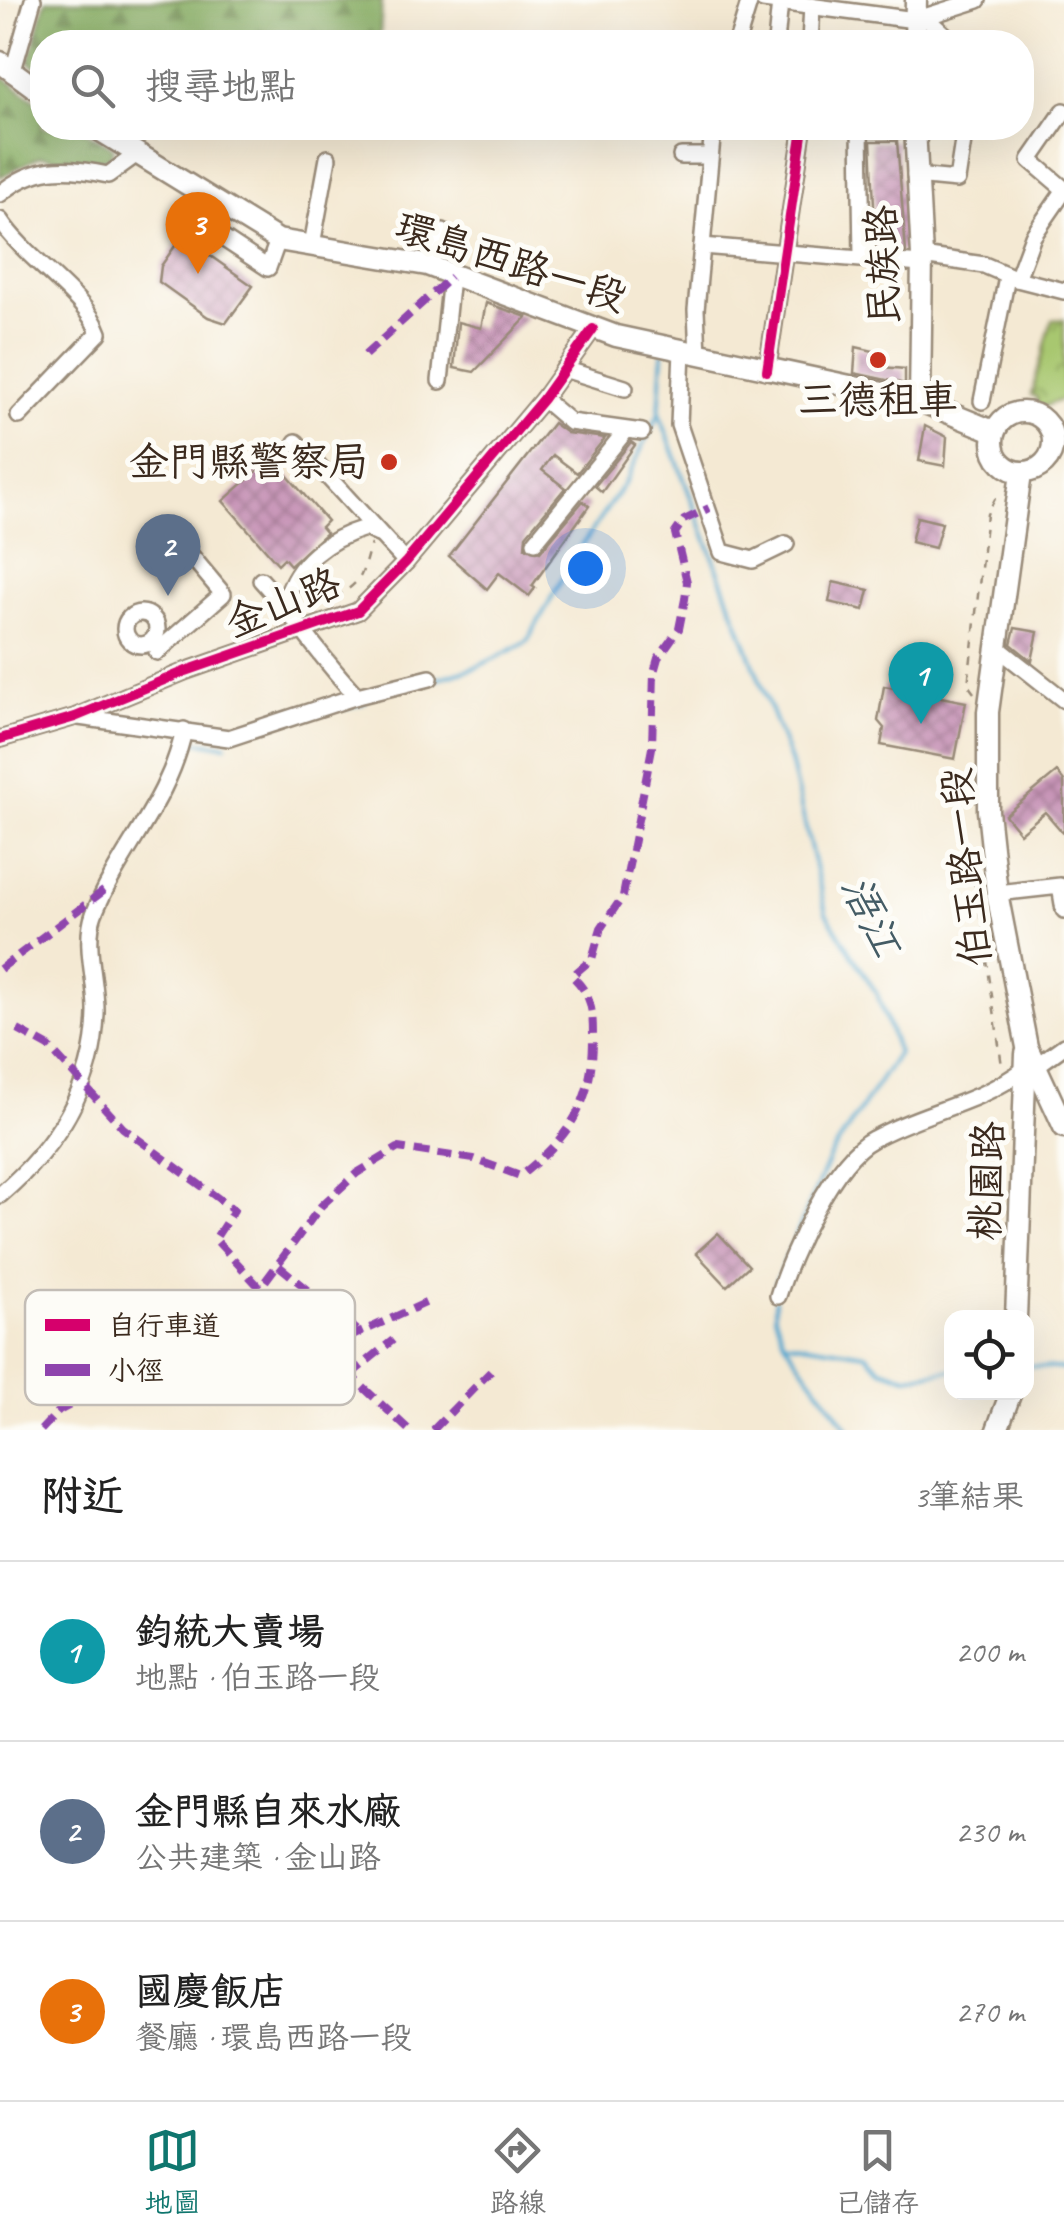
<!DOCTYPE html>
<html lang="zh-TW">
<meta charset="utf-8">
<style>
body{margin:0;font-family:Caveat,"LXGW WenKai TC",sans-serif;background:#f2f2f2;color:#222}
.controls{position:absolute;right:30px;bottom:30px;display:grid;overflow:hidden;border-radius:20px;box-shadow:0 10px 40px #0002}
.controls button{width:90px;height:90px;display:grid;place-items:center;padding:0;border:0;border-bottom:2px solid #e0e0e0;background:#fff;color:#222;font:50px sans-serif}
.you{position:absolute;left:585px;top:568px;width:35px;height:35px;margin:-25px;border:8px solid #fff;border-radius:50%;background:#1a73e8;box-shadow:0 0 0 15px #1a73e833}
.badge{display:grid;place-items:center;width:65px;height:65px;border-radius:50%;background:#0f766e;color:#fff;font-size:32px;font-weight:700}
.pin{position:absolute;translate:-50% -82px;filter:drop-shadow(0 2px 5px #0008)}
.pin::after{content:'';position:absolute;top:52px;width:35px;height:30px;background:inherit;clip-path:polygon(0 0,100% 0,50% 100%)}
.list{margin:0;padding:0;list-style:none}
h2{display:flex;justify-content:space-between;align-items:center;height:130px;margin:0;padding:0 40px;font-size:42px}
h2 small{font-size:32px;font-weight:400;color:#767676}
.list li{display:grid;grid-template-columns:65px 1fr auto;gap:30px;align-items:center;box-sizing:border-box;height:180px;padding:0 40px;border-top:2px solid #e0e0e0}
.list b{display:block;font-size:38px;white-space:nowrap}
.list p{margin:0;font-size:32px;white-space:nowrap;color:#767676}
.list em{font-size:32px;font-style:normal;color:#767676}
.icon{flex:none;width:55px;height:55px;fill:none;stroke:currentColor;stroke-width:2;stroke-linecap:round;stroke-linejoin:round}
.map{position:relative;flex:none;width:1064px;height:1430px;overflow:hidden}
.search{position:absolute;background:#fff;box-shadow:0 10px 40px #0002;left:30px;right:30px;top:30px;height:110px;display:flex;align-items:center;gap:25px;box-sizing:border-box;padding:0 35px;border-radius:40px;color:#767676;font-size:38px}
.sheet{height:670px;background:#fff}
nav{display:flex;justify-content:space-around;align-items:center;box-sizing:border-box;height:140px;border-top:2px solid #e0e0e0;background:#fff;font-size:28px;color:#767676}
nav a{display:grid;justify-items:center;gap:5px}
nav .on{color:#0f766e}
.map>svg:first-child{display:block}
.forest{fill:url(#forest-firs);stroke:#606b40;stroke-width:2.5}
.park{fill:url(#park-crowns);stroke:#727846;stroke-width:2.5}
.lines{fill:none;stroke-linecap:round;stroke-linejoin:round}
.stream{stroke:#52a8cf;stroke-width:4}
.building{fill:url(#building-cross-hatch)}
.minor-casing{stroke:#988a78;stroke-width:20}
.major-casing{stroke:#988a78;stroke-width:25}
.path{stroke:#988a78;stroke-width:2.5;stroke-dasharray:8 8;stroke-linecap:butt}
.minor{stroke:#fff;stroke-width:15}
.major{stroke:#fff;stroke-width:20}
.quiet{stroke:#8e44ad;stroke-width:8;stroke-dasharray:15 8;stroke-linecap:butt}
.cycleway-casing{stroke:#fdfcf7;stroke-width:16}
.cycleway{stroke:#d6006c;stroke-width:10}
.poi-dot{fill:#c8321e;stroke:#fdfcf7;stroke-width:4}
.labels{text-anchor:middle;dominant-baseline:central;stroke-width:10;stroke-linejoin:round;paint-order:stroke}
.street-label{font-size:40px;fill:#3b2a1e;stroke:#fdfcf7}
.poi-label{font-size:40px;fill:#3b2a1e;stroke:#fdfcf7}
.water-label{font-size:42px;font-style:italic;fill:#445c65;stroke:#fdfcf7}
.key{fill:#fdfcf7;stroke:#c3bdb6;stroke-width:2.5}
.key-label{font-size:28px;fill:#3b2a1e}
</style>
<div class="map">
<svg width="1064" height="1430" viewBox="0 0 1064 1430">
<defs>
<pattern id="forest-firs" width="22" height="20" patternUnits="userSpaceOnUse" patternTransform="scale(2.5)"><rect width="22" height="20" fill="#86ac62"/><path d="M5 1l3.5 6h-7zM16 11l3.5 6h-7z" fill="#6f8c50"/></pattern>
<pattern id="park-crowns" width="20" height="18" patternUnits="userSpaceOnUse" patternTransform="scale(2.5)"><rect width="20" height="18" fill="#a8c76f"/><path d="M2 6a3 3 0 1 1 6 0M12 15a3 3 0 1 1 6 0" fill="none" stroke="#8aa25b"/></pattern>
<pattern id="building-cross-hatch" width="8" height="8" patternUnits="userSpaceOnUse" patternTransform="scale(2.5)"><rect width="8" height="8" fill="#c895b8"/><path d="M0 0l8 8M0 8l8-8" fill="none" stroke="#a47a95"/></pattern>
</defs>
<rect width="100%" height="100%" fill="#fdfcf7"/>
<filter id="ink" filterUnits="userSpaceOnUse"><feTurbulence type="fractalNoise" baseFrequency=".01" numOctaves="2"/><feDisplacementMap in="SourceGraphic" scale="20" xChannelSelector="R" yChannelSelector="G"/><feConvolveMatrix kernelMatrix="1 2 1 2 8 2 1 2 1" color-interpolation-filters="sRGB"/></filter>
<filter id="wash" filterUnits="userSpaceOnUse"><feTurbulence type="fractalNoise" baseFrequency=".0048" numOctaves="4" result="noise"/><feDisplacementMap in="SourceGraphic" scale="40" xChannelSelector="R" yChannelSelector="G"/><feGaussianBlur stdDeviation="2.25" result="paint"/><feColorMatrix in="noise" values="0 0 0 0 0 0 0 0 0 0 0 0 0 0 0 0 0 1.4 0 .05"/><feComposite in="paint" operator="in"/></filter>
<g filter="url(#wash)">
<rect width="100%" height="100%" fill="#f4e9d3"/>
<!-- forest -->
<g class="forest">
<polygon points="46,0 382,0 380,38 259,32 250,42 42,42 42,71 29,62"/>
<polygon points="0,75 42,105 42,128 80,128 114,148 110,157 87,163 41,156 0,177"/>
</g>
<!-- park -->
<polygon class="park" points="1064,319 1064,399 1037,409 1037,397 1031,395 1052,320"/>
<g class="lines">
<!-- stream -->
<g class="stream">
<polyline points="663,353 659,413 790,761 826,913 877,994 898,1053 830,1156 775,1284"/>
<polyline points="436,679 477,667 527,642 576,554 626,481 659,413"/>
<polyline points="345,708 365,702"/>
<polyline points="186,741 226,745"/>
<polyline points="775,1299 775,1316 784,1341 866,1354 881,1369 907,1377 952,1370"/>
<polyline points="784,1341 849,1430"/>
<polyline points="1030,1366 1064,1369"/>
</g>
</g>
<g id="blocks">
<!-- building -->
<g class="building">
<polygon points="871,141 897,141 906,252 876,249"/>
<polygon points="182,236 253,286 226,323 208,317 159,282 161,266"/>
<polygon points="486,303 527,317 474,372 454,368 458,322 481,328"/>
<polygon points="856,347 882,353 882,367 905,369 905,384 854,373"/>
<polygon points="553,423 567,433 605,438 577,473 553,455 542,470 565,488 526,535 525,547 540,552 583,501 589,506 532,586 535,588 529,596 499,573 487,589 449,556"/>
<polygon points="925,426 947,437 945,466 919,461"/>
<polygon points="631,442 635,445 602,492 595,486"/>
<polygon points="272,458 327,521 321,527 326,533 290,565 284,558 278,564 223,501"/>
<polygon points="917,517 942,523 935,548 911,542"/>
<polygon points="833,582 869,590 864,610 829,602"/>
<polygon points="1015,628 1038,632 1032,661 1011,644"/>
<polygon points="884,686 966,702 955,759 881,745 884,728 878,721"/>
<polygon points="1057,772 1064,781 1064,834 1045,812 1020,833 1005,815"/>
<polygon points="718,1233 749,1266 727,1286 696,1253"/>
</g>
</g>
</g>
<g filter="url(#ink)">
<use href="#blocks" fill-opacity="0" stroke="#988a78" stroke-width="2.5"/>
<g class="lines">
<!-- minor casing -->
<g class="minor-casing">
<g id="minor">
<polyline points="763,0 915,20 978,0"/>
<polyline points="927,19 945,35 941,42"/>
<polyline points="737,42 750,0"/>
<polyline points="776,42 780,2"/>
<polyline points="810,42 812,6"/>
<polyline points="12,74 33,0"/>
<polyline points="1064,111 1030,160 1064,189"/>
<polyline points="854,128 915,130"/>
<polyline points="860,129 862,258"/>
<polyline points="681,156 707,156"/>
<polyline points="915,176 957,180 965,128"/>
<path d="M0 194C34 165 66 166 108 175L137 154"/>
<polyline points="198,194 186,214 268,268 278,240"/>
<path d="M0 220C26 260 86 295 99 333L19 416"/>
<polyline points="312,245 328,158"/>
<polyline points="702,246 921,264"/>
<polyline points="922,256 984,265 1017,279 1033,236 1064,191"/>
<polyline points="427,265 443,232"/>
<polyline points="1017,279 1064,291"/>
<polyline points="682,350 679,425 722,552 753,560 786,544"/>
<polyline points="698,355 696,310 713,128"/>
<polyline points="564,369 625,388"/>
<polyline points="767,371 803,128"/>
<polyline points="440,381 451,277"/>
<polyline points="543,399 570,422 642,432"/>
<polyline points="982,401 1007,277"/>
<polyline points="296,442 406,562"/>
<polyline points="535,542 624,433"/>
<path d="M261 580C296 618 321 659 357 696"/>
<path d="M290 609 286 600C296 562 328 539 365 528L378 534"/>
<circle cx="141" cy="629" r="16"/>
<polyline points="998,648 1064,700"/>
<polyline points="157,652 223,594 178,540"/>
<polyline points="79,717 229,738 357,696 430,678"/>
<polyline points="0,739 75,717 186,671 358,611 406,562 543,399 593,329"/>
<polyline points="997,893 1060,886 1064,910"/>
<polyline points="1036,1066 1064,1046"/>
<path d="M0 1195C56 1147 94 1089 96 1013 97 982 83 944 94 914 120 849 169 802 184 730"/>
<path d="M778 1296C790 1255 834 1159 873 1139 925 1110 976 1106 1026 1068"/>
</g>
</g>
<!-- major casing -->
<g class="major-casing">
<g id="major">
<polyline points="915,42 916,0"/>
<polyline points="0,62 42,93"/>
<polyline points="96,128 278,240 427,265 616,336 920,401 993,431"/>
<polyline points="915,128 922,256 920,401"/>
<circle cx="1023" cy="442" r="30"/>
<polyline points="1021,473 988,712 988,811 997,893 1027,1047 1064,1127"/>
<polyline points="1016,1318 1026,1054"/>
<polyline points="997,1430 1011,1392"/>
</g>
</g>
<!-- path -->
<g class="path">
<path d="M305 606C320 608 354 590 361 575 365 566 367 554 371 544"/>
<polyline points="974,693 968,685 987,514 995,499 1002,498"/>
<polyline points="976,850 969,868 977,891 1002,1066"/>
</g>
<!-- minor -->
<use href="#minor" class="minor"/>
<!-- major -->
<use href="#major" class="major"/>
<!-- quiet -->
<g class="quiet">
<polyline points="365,355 451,277"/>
<polyline points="0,969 110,886"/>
<polyline points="18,1030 49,1047 123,1128 234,1210 215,1239 262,1290 305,1319 350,1375 409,1430"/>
<polyline points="279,1266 357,1330"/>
<polyline points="328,1347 432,1300"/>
<polyline points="350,1375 393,1340"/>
<path d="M41 1430 59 1411 171 1351 229 1330 321 1206 357 1173 398 1148 474 1159 520 1176C570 1137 593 1102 593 1038 593 1010 592 995 572 976L592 959 601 928 623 896 652 748 654 672 658 658 679 629 685 599 687 582 675 533 684 520 709 508"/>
<polyline points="433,1430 491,1371"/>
</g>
<!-- cycleway casing -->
<g class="cycleway-casing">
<g id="cycleway">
<polyline points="767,371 803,128"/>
<polyline points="0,739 75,717 186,671 358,611 406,562 543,399 593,329"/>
</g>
</g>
<!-- cycleway -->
<use href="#cycleway" class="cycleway"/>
</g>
</g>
<!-- markers -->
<g class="poi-dot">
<circle cx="878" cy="360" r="10"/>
<circle cx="389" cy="462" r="10"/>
</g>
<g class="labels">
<!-- street labels -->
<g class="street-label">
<text transform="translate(511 262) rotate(18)">環島西路一段</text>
<text transform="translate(883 265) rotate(-92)">民族路</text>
<text transform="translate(283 603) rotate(-22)">金山路</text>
<text transform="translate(966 867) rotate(-96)">伯玉路一段</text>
<text transform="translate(987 1181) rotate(-88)">桃園路</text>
</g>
<!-- poi labels -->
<g class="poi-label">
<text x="878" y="400">三德租車</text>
<text x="369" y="462" text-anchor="end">金門縣警察局</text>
</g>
<!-- water labels -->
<g class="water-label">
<text transform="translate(871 916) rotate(64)">浯江</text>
</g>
</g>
<!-- legend -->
<rect x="25" y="1290" width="330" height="115" rx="15" class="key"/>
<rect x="45" y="1319" width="45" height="12" fill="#d6006c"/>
<rect x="45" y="1364" width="45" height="12" fill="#8e44ad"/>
<g class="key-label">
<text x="108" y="1335">自行車道</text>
<text x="108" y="1380">小徑</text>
</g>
</svg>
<div class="controls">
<button><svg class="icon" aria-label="locate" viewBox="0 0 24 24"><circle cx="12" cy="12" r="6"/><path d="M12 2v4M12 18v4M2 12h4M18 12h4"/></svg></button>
</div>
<div class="you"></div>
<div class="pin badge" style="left:921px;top:724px;background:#0f9aa8">1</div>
<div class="pin badge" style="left:168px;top:596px;background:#5c6f8a">2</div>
<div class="pin badge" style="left:198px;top:274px;background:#e8710a">3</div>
<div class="search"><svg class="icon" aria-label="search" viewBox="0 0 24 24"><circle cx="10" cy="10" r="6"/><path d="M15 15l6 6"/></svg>搜尋地點</div>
</div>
<section class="sheet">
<h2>附近<small>3筆結果</small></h2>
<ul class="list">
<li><span class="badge" style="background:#0f9aa8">1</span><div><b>鈞統大賣場</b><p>地點 · 伯玉路一段</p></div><em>200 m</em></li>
<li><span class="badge" style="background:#5c6f8a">2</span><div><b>金門縣自來水廠</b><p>公共建築 · 金山路</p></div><em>230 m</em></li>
<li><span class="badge" style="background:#e8710a">3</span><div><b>國慶飯店</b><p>餐廳 · 環島西路一段</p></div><em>270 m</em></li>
</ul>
</section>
<nav>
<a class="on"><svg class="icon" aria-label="map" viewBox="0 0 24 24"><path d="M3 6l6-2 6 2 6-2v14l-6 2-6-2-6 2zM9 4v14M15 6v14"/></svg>地圖</a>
<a><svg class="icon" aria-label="directions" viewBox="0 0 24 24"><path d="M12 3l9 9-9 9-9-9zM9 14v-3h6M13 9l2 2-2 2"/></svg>路線</a>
<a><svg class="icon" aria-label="saved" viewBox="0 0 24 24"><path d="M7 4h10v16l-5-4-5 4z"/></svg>已儲存</a>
</nav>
